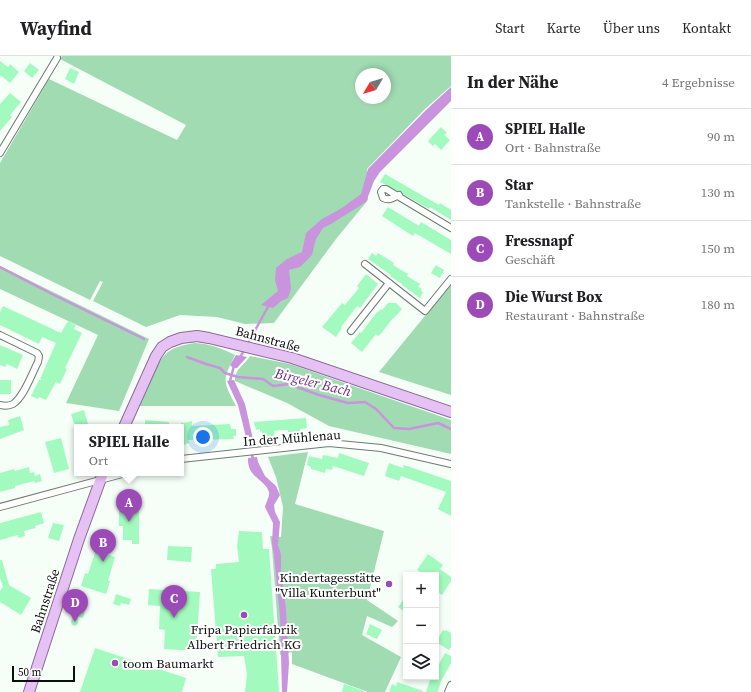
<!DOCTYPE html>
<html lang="de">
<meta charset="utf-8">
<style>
body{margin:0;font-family:"Source Serif 4",serif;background:#f2f2f2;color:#202124}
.controls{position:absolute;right:12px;bottom:12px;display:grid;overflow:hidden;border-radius:0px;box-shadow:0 2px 6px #0003}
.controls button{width:36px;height:36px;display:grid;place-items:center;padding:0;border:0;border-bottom:1px solid #e0e0e0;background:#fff;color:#202124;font:20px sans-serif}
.compass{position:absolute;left:355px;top:12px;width:36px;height:36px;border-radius:50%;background:#fff;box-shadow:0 2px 6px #0003;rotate:232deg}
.scale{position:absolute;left:12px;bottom:10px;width:63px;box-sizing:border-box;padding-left:4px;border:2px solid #0c100d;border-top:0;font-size:11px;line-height:14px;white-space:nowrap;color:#0c100d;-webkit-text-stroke:3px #fff;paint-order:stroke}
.you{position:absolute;left:203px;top:381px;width:14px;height:14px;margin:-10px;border:3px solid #fff;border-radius:50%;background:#1a73e8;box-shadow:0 0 0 6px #1a73e833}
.badge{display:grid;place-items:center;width:26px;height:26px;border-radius:50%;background:#9d4ab9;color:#fff;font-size:13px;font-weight:700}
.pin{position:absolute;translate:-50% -33px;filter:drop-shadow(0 1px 2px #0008)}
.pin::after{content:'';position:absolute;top:21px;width:14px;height:12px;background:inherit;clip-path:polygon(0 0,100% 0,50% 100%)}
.popup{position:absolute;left:74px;top:368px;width:110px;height:52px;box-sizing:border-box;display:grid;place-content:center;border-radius:0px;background:#fff;filter:drop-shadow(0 1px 3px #0005);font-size:13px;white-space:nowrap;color:#757577}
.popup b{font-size:15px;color:#202124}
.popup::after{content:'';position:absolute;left:50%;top:100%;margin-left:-8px;border:8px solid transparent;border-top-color:#fff}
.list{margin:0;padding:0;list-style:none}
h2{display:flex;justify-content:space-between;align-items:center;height:52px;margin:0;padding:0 16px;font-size:17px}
h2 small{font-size:13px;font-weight:400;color:#757577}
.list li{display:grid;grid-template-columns:26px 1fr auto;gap:12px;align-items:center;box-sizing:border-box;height:56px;padding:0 16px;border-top:1px solid #e0e0e0}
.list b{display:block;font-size:15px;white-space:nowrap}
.list p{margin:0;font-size:13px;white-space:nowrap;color:#757577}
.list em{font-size:13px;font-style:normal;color:#757577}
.icon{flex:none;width:22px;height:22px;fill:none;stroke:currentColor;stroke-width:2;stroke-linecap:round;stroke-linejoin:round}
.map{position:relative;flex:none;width:451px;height:636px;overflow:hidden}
header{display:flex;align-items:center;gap:24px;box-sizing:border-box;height:56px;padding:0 20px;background:#fff;border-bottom:1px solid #e0e0e0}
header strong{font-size:19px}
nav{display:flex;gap:22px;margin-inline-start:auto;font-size:14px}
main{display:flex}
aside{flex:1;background:#fff}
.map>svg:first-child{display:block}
.green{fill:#a1dbb2;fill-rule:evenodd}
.water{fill:#c993dd}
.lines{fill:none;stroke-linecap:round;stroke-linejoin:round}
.stream{stroke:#c993dd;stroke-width:2.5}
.building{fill:#a3fabe}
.minor-casing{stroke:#6f7a72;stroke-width:8}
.primary-casing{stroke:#8f689e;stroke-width:12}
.minor{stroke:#fff;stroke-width:6}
.primary{stroke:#e6c1f4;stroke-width:10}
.poi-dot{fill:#9d4ab9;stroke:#fff;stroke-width:1.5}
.labels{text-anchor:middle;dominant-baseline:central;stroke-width:4;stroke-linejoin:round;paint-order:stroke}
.street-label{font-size:13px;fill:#0c100d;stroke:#fff}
.poi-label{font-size:13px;fill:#0c100d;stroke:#fff;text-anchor:end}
.water-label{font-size:14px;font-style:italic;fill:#702f86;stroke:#fff}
</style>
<header>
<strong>Wayfind</strong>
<nav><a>Start</a><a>Karte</a><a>Über uns</a><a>Kontakt</a></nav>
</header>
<main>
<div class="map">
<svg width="451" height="636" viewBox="0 0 451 636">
<rect width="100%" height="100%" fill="#f5fff7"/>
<!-- green -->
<g class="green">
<path d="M62 0H451V30L425 53 367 113 368 144 336 183 274 267 245 268 217 261 180 259 146 271 93 245 103 226 100 225 90 244 0 200V107L49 23 177 84 186 69 60 3ZM361 18H385V42H361Z"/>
<polygon points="0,210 149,283 119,355 66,347 98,279 0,233"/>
<polygon points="451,228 451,339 379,316"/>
<path d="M195 287C210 288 221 292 235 299 222 325 223 325 236 350H140C144 340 148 330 152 321 163 297 168 291 195 287Z"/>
<path d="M250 300 290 308 451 364V398L329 370 287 347 235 325C235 312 244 310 250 300Z"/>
<polygon points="308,396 295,448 384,475 367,544 398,565 392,571 367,560 362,579 401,601 385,636 368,636 292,608 292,596 280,599 272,492 270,480 281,481 283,451 276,421 268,401"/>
</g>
<!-- water -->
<g class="water">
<polygon points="451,31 451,45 380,116 374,125 366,146 331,168 323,172 316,183 312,199 300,211 289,214 291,232 288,242 281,245 273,252 261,249 278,235 275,224 276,212 287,203 302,196 306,177 322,163 342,152 361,138 368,113 426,54"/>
<polygon points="236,299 247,301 237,312 233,312 230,309"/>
<polygon points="234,324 245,348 254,388 248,389 238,349 227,325"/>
<path d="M257 401 258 406 265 420 276 430 280 439 274 449 275 456 280 466 278 489 281 498V516L286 553 289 607 287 636H282L280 560 274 499 272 488 273 467 265 451C266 446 270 440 269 436 265 423 247 422 248 402Z"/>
</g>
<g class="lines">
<!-- stream -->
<g class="stream">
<polyline points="0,211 52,238 144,283"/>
<polyline points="247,289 269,249"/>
<polyline points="187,301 206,308 220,312 225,317 238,321 263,323 273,330 289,328 319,339 348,347 365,346 376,353 394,372 409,373 438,367 451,373"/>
<polyline points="239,303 245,293"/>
<polyline points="231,326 230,325 234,310"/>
<polyline points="250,386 253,404"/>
</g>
</g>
<!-- building -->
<g class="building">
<polygon points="0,5 8,11 10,8 19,16 10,27 0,19"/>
<polygon points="30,7 39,14 32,22 24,15"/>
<polygon points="70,12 79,16 74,28 65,23"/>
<polygon points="10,37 21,46 10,59 12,61 0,75 0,48"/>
<polygon points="441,71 447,77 444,79 450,84 441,94 435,88 433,90 428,85"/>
<polygon points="385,118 439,149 440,147 451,154 451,164 430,151 429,153 403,138 401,135 398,135 380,126"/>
<polygon points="388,151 419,170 421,166 451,184 451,198 415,177 413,180 382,160"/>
<polygon points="372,197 376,200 378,197 394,207 393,209 408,218 407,220 420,228 418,231 422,233 421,235 423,236 420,242 402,229 402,228 390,220 391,219 368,203"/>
<polygon points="436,209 444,214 440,222 431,217"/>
<polygon points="366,218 378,228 360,252 357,250 341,271 342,272 336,281 322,271 342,247 345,249 359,232 357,230"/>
<polygon points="388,247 396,247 402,253 394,262 393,262 379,280 376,278 362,296 351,287 360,276 361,277 377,256 378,256 381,253 382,254"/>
<polygon points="3,250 61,277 68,265 76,269 74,273 82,277 65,312 67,313 60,328 56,326 46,344 39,341 38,343 31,340 39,324 42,324 40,323 56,287 42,281 39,288 0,269 0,256"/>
<polygon points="0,289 23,299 17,313 7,308 5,311 0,309"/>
<rect x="0" y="324" width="11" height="14"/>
<polygon points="84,354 88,368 75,371 71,358"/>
<polygon points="20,360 24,374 0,383 0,371 9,369 8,364"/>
<polygon points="306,362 307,372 300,373 301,383 288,384 288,374 281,374 274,375 275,385 262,386 262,375 260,376 260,373 256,374 254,366"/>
<polygon points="145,364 169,366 169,371 145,371"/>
<polygon points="192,365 192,370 230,368 231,373 236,373 236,380 233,380 234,383 188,384 189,387 181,390 181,366 183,367"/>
<polygon points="61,382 69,413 54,417 45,386"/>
<polygon points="339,397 369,407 364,420 333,410 332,414 326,413 325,417 311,413 311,411 307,409 309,400 322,403 323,399 338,402"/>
<polygon points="389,407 403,412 404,409 451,425 451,460 438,453 446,436 401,420 399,425 385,420"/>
<polygon points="29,411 30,417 34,416 35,420 40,418 42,425 35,427 34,425 15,430 15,432 0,436 0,417 14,413 15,415"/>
<polygon points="119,449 139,449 139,488 132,488 132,484 123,484 123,470 119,470"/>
<polygon points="41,456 44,467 35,470 36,472 24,475 25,480 18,482 18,479 0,484 0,467"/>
<polygon points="53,467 64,469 59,485 48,482"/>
<polygon points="239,475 262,476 263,493 269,493 279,636 245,636 247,618 244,600 218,601 211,513 216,513 216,508 239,506 237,490"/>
<polygon points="168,490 192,491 191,506 167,504"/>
<polygon points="96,494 115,501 108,525 110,525 106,538 81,530 85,517 88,518"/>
<polygon points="428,498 443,509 440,513 451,521 451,525 442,539 436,535 436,519 425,519 417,514"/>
<polygon points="0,504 2,504 9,529 31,542 21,559 0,546 0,535 3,531 0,522"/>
<polygon points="149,533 200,536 196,595 164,593 165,574 159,573 160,550 148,549"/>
<polygon points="116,538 131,543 129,549 121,547 120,550 113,548"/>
<polygon points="406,540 406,557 398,551"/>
<polygon points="75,553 85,556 83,562 77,560 78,568 75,570 72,569 71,566"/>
<polygon points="370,568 382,574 377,583 366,578"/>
<polygon points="443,574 445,575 446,574 451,577 451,591 449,594 436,586"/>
<polygon points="95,592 186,622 182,636 80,636"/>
<polygon points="445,597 451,600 451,607 441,625 438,636 426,636 431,621 436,623 436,606 439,608"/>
<polygon points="397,626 423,635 423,636 389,636 392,628 396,630"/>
<polygon points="344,628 364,635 363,636 342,636"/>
</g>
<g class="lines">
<!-- minor casing -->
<g class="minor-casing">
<g id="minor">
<polyline points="0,97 57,2"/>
<path d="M399 139C393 142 389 145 383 142L381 136 383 133H386L451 172"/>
<polyline points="365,208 425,255 451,223"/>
<polyline points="351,275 389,227"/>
<path d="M0 279 37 297 39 300 38 306C32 317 24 341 13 348 9 350 4 350 0 349"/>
<polyline points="181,403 329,387 381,392 451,408"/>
<polyline points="0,451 126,417"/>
<polyline points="448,636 451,629"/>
</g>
</g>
<!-- primary casing -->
<g class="primary-casing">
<g id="primary">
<polyline points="124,371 156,300 162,291 170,286 181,282 197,280 209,282 292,302 451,356"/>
<polyline points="29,636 79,483 103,417"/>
</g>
</g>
<!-- minor -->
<use href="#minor" class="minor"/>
<!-- primary -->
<use href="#primary" class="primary"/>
</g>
<!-- markers -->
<g class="poi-dot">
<circle cx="389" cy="528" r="4"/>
<circle cx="244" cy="559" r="4"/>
<circle cx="115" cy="607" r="4"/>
</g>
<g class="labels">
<!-- street labels -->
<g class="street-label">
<text transform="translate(268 283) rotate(15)">Bahnstraße</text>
<text transform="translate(292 382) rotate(-4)">In der Mühlenau</text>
<text transform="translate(45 545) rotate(-72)">Bahnstraße</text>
</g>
<!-- poi labels -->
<g class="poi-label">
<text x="381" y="521">Kindertagesstätte<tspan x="381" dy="15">"Villa Kunterbunt"</tspan></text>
<text x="244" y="573" text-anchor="middle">Fripa Papierfabrik<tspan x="244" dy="15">Albert Friedrich KG</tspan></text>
<text x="123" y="607" text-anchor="start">toom Baumarkt</text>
</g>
<!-- water labels -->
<g class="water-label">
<text transform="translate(313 326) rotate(14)">Birgeler Bach</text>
</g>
</g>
</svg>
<div class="controls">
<button>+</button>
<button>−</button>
<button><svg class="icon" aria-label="layers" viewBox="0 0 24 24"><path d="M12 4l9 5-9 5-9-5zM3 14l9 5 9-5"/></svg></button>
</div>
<svg class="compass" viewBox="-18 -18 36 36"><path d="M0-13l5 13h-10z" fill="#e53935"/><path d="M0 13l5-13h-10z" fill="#757577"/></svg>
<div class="scale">50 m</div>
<div class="you"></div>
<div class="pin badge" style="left:129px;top:466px">A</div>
<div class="popup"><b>SPIEL Halle</b>Ort</div>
<div class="pin badge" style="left:103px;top:506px">B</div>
<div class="pin badge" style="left:174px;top:562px">C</div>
<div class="pin badge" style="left:75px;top:566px">D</div>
</div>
<aside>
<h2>In der Nähe<small>4 Ergebnisse</small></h2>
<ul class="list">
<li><span class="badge">A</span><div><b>SPIEL Halle</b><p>Ort · Bahnstraße</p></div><em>90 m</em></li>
<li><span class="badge">B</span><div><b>Star</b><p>Tankstelle · Bahnstraße</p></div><em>130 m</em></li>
<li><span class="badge">C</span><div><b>Fressnapf</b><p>Geschäft</p></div><em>150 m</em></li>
<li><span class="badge">D</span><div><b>Die Wurst Box</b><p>Restaurant · Bahnstraße</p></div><em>180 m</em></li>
</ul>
</aside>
</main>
